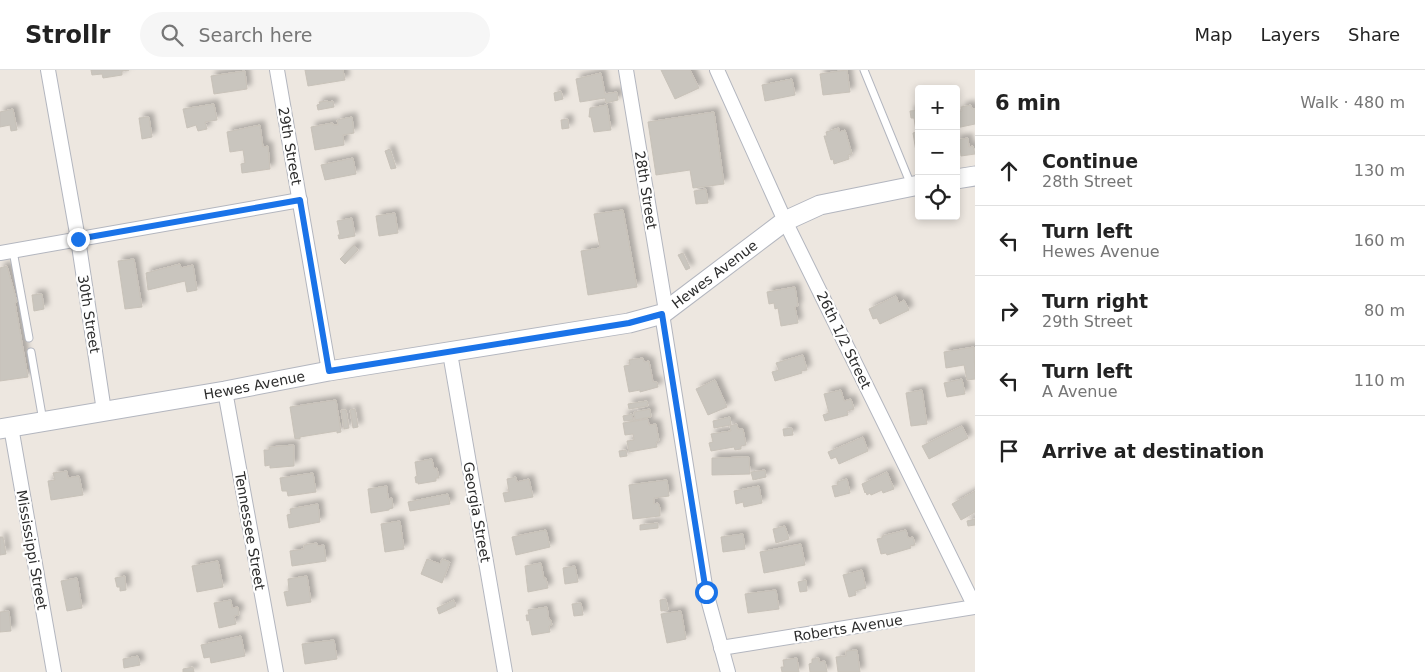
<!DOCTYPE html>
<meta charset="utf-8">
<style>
body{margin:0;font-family:"DejaVu Sans",sans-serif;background:#f6f6f6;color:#222}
.controls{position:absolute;right:15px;top:15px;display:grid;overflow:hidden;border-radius:5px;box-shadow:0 2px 8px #0003}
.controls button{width:45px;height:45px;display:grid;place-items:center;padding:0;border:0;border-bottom:1px solid #e0e0e0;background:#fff;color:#222;font:25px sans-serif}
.stop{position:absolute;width:15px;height:15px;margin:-11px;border:4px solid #1a73e8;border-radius:50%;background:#fff}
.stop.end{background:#1a73e8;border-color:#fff;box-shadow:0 1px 5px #0008}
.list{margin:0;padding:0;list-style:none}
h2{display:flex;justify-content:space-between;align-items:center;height:65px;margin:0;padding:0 20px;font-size:21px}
h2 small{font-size:16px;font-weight:400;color:#767676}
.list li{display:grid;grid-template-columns:32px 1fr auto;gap:15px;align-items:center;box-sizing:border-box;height:70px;padding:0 20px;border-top:1px solid #e0e0e0}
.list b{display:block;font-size:19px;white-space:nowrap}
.list p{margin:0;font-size:16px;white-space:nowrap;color:#767676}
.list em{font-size:16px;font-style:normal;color:#767676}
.icon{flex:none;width:28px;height:28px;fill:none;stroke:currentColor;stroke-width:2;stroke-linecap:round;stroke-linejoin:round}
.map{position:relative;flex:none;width:975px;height:602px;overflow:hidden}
header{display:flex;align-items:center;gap:30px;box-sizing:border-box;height:70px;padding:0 25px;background:#fff;border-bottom:1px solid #e0e0e0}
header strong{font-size:24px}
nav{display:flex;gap:28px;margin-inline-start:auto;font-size:18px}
.search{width:350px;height:45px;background:#f6f6f6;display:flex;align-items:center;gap:12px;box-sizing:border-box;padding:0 18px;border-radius:28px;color:#767676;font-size:19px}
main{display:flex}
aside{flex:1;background:#fff}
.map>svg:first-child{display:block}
.building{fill:#c9c5be;stroke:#c8c2b9;filter:url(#shadow)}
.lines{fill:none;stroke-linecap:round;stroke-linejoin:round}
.lane-casing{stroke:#b3b6bf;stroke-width:9}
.street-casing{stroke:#b3b6bf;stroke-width:16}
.secondary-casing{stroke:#b3b6bf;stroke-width:21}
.lane{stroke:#fff;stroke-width:7}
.street{stroke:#fff;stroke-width:14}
.secondary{stroke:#fff;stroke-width:19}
.route{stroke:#1a73e8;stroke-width:6}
.labels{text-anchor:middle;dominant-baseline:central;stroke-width:4.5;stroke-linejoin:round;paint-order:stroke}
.street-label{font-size:14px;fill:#2c2c2c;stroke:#fff}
</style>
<header>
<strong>Strollr</strong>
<div class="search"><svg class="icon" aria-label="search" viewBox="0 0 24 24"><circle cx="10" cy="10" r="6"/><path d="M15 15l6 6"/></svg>Search here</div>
<nav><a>Map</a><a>Layers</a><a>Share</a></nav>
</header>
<main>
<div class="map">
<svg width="975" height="602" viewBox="0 0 975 602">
<defs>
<filter id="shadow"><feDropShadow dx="4.5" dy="-4.5" stdDeviation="2.5" flood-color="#0004"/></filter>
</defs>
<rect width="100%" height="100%" fill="#ede7e0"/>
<!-- building -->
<g class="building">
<polygon points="91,0 129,0 122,1 122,5 103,8 102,4 92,5"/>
<polygon points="305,0 343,0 345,10 308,16"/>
<polygon points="661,0 690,0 699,18 675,29"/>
<polygon points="847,0 850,22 823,25 820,4"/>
<polygon points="245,1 247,19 214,24 211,6"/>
<polygon points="601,3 605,24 617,22 618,30 606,33 605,28 580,32 576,9"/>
<polygon points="792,9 795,25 765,31 762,15"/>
<polygon points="561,21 563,29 555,31 554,23"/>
<polygon points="328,31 328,32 333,31 334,37 318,40 317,35 320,34 319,32"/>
<polygon points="214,34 217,50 205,52 207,59 198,61 196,55 187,58 183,39"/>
<polygon points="607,35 611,60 594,62 591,47 589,47 590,38"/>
<polygon points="971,35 972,39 975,39 975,54 956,58 956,43 962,41 961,37"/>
<polygon points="13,39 17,60 11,61 10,55 0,57 0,42"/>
<polygon points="919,40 919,88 917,88 913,63 916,62 914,48 911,48 910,41"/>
<polygon points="714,42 724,114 693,118 690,100 656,105 648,52"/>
<polygon points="149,47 152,67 142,69 139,48"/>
<polygon points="352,47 354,63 343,65 344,75 315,80 311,57 333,53 333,55 338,55 337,50"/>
<polygon points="568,49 569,58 562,59 561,50"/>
<polygon points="260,55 263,77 268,76 270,99 242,103 241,94 245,93 243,80 230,82 227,62"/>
<polygon points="839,58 839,62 845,60 852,84 848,85 849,89 834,94 833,89 831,90 824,66 827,66 826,62"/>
<polygon points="968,68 969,77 973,76 975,84 961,86 960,77 956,78 956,70"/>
<polygon points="390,79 396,98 391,99 385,81"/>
<polygon points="353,88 356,104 325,110 321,95"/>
<polygon points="706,119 708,133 696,134 694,121"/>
<polygon points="623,140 637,217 588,225 581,181 600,178 594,144"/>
<polygon points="395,143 398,163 379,166 376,146"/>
<polygon points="352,148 355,166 339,169 338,165 340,165 337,151"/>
<polygon points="354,175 358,180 345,194 340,189"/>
<polygon points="683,183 690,198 686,200 678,185"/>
<polygon points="134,189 142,237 125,239 118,191"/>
<polygon points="180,194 181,198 193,195 197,220 187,222 185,211 148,220 146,203"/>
<polygon points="7,196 17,232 15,233 28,307 0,311 0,198"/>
<polygon points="795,217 798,236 795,237 798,253 781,256 778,238 775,239 774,233 769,234 767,222"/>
<polygon points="42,224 44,239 34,241 32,225"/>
<polygon points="896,226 899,233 904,230 909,240 880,254 877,248 873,249 869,239"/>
<polygon points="974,277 975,309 967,310 964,295 946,298 944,282"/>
<polygon points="803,285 807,300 801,301 802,303 775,311 772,302 779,300 776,293"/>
<polygon points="643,288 644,292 649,291 653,312 657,312 658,317 640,322 640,320 629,322 624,296 630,295 629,290"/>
<polygon points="962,309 965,324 947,327 944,313"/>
<polygon points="715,310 727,337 708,345 696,319"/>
<polygon points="841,320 844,331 851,329 854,339 847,341 848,345 825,351 823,345 829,343 824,324"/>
<polygon points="922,320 927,354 911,356 906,323"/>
<polygon points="336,330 341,362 337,363 337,361 300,367 300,369 295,369 290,337"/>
<polygon points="647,331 648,336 629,339 628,334"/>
<polygon points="355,339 358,357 353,358 350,340"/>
<polygon points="650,339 651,347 635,350 634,342"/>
<polygon points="341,340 346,340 349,358 344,359"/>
<polygon points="632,344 633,350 624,351 623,346"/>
<polygon points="730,347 731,355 714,358 713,351"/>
<polygon points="648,349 649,355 656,354 659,371 656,372 657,377 629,382 627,371 634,370 633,364 625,365 623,353"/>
<polygon points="737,354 738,359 743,359 746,375 741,376 741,379 735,380 734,377 711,381 709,373 713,372 711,364 731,361 730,356"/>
<polygon points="962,356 968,368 929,389 922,376"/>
<polygon points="792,358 793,365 784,366 783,359"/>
<polygon points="863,367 868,381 839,394 836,387 831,389 828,382"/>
<polygon points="294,375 294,396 270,398 270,395 265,396 264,380 269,380 269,377"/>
<polygon points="626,380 627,386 620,387 619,381"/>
<polygon points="749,387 750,404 712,405 712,388"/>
<polygon points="432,389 434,399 437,398 439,408 436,408 436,411 418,414 418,412 416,413 415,407 417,406 415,392"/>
<polygon points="765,400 766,407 753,410 751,402"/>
<polygon points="67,401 68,408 79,406 83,425 51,430 48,411 55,410 53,403"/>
<polygon points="887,402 894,419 883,423 882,420 871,425 870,423 867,425 866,422 865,423 862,414"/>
<polygon points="313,403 316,422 288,426 287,421 282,421 280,408"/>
<polygon points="516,407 517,412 529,409 533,427 505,432 503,423 509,422 507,409"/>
<polygon points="847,409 850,423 835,427 832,416 838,415 837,412"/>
<polygon points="667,410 669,426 654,428 654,434 658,433 660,438 660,446 633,449 629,415"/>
<polygon points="387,416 388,429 392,428 393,438 389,439 389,440 371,443 368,419"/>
<polygon points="759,416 762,433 744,437 743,432 736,434 734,421"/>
<polygon points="975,421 975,442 961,450 952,434"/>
<polygon points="448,424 450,434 410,441 408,432"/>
<polygon points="318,434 320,452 289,458 287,445 291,444 290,439"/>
<polygon points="975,449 975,455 968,456 967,451"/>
<polygon points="400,451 404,479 385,482 381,454"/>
<polygon points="658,453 658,458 640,460 640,455"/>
<polygon points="785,456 789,469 776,473 773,459"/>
<polygon points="546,460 550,477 516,485 512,467"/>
<polygon points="906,460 908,468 913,467 915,475 910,476 911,478 887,485 886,483 881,484 877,469 882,468 882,466"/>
<polygon points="743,464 745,479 723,482 721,467"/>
<polygon points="0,467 3,467 6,484 0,485"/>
<polygon points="317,473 318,476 324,475 326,491 292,496 290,481 304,479 304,475"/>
<polygon points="801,474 805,495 764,503 760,482"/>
<polygon points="427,489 440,494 442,489 450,492 442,513 421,504"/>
<polygon points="218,491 223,517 197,522 192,496"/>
<polygon points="541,493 544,509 546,508 548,518 528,522 525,496"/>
<polygon points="575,496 578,512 565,514 563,498"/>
<polygon points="862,500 866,518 855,521 856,525 849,527 843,505"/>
<polygon points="125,506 126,520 120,521 120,517 117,517 115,508"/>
<polygon points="307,506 311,532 287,536 284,522 289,521 288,509"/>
<polygon points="77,508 82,538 67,541 61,511"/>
<polygon points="806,510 807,521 800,522 798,512"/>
<polygon points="776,520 779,539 748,543 745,524"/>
<polygon points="666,529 668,540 661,541 660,530"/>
<polygon points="231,530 232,538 238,537 239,545 234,546 236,554 219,558 214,533"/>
<polygon points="454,530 456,536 439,544 437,538"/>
<polygon points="581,533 583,545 574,546 572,534"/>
<polygon points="547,537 549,550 551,550 552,555 549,556 550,562 532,565 529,550 527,551 526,545 529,545 528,540"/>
<polygon points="9,541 11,561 0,562 0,542"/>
<polygon points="681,541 686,569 667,573 661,544"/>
<polygon points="241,566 245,586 211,593 210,587 204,588 201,575"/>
<polygon points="334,570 337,589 305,594 302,574"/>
<polygon points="857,580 860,602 838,602 836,587 846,586 846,581"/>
<polygon points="138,586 140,595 124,598 123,589"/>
<polygon points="797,588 799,602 782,602 781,597 784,597 783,590"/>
<polygon points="819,588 819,592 825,591 827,602 810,602 809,594 812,593 812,589"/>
<polygon points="193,597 194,602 183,602 183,599"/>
</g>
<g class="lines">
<!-- lane casing -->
<g class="lane-casing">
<g id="lane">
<polyline points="864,0 911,115"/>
<polyline points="13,181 29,268"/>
<polyline points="31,282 43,351"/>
</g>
</g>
<!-- street casing -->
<g class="street-casing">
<g id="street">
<polyline points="48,0 78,169 104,341"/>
<polyline points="277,0 329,301"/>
<polyline points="626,0 666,241"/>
<polyline points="717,0 785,151 975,537"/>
<polyline points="0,183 300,130"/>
<polyline points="662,244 706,522 728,602"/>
<polyline points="450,283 505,602"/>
<polyline points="225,321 276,602"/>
<polyline points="11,357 54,602"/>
<polyline points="721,578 975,537"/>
</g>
</g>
<!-- secondary casing -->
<g class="secondary-casing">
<g id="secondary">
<polyline points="956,109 975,106"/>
<path id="s1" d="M0 359 225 321 329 301 629 253 662 244 785 151 820 135 919 115"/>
</g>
</g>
<!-- lane -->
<use href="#lane" class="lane"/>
<!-- street -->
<use href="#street" class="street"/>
<!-- secondary -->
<use href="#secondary" class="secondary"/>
</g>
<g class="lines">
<!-- route -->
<polyline class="route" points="78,169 300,130 329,301 629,253 662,244 706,522"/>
</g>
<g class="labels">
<!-- street labels -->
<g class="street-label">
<text transform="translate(290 76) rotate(80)">29th Street</text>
<text transform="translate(646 120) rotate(81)">28th Street</text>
<text stroke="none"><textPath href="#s1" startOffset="738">Hewes Avenue</textPath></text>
<text transform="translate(89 244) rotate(81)">30th Street</text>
<text transform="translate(844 270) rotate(64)">26th 1/2 Street</text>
<text stroke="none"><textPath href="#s1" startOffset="258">Hewes Avenue</textPath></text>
<text transform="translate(477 442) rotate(80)">Georgia Street</text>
<text transform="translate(250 461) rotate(80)">Tennessee Street</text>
<text transform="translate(32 480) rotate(80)">Mississippi Street</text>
<text transform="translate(848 558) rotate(-9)">Roberts Avenue</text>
</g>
</g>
</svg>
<div class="controls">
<button>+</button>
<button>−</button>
<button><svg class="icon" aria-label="locate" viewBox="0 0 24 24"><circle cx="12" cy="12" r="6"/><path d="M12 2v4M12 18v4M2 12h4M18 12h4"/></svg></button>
</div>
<div class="stop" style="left:706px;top:522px"></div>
<div class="stop end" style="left:78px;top:169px"></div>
</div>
<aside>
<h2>6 min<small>Walk · 480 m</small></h2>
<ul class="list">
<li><svg class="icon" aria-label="ahead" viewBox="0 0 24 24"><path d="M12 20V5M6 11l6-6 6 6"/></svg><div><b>Continue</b><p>28th Street</p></div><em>130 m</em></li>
<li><svg class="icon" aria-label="left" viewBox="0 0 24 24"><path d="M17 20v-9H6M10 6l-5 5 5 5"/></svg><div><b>Turn left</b><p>Hewes Avenue</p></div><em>160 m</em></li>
<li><svg class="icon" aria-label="right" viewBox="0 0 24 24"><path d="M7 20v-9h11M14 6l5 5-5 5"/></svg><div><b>Turn right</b><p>29th Street</p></div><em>80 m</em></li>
<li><svg class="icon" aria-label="left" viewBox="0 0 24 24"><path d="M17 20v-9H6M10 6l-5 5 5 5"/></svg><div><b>Turn left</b><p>A Avenue</p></div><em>110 m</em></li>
<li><svg class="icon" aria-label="arrive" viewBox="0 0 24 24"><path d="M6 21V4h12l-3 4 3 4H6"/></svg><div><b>Arrive at destination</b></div></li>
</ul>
</aside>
</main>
